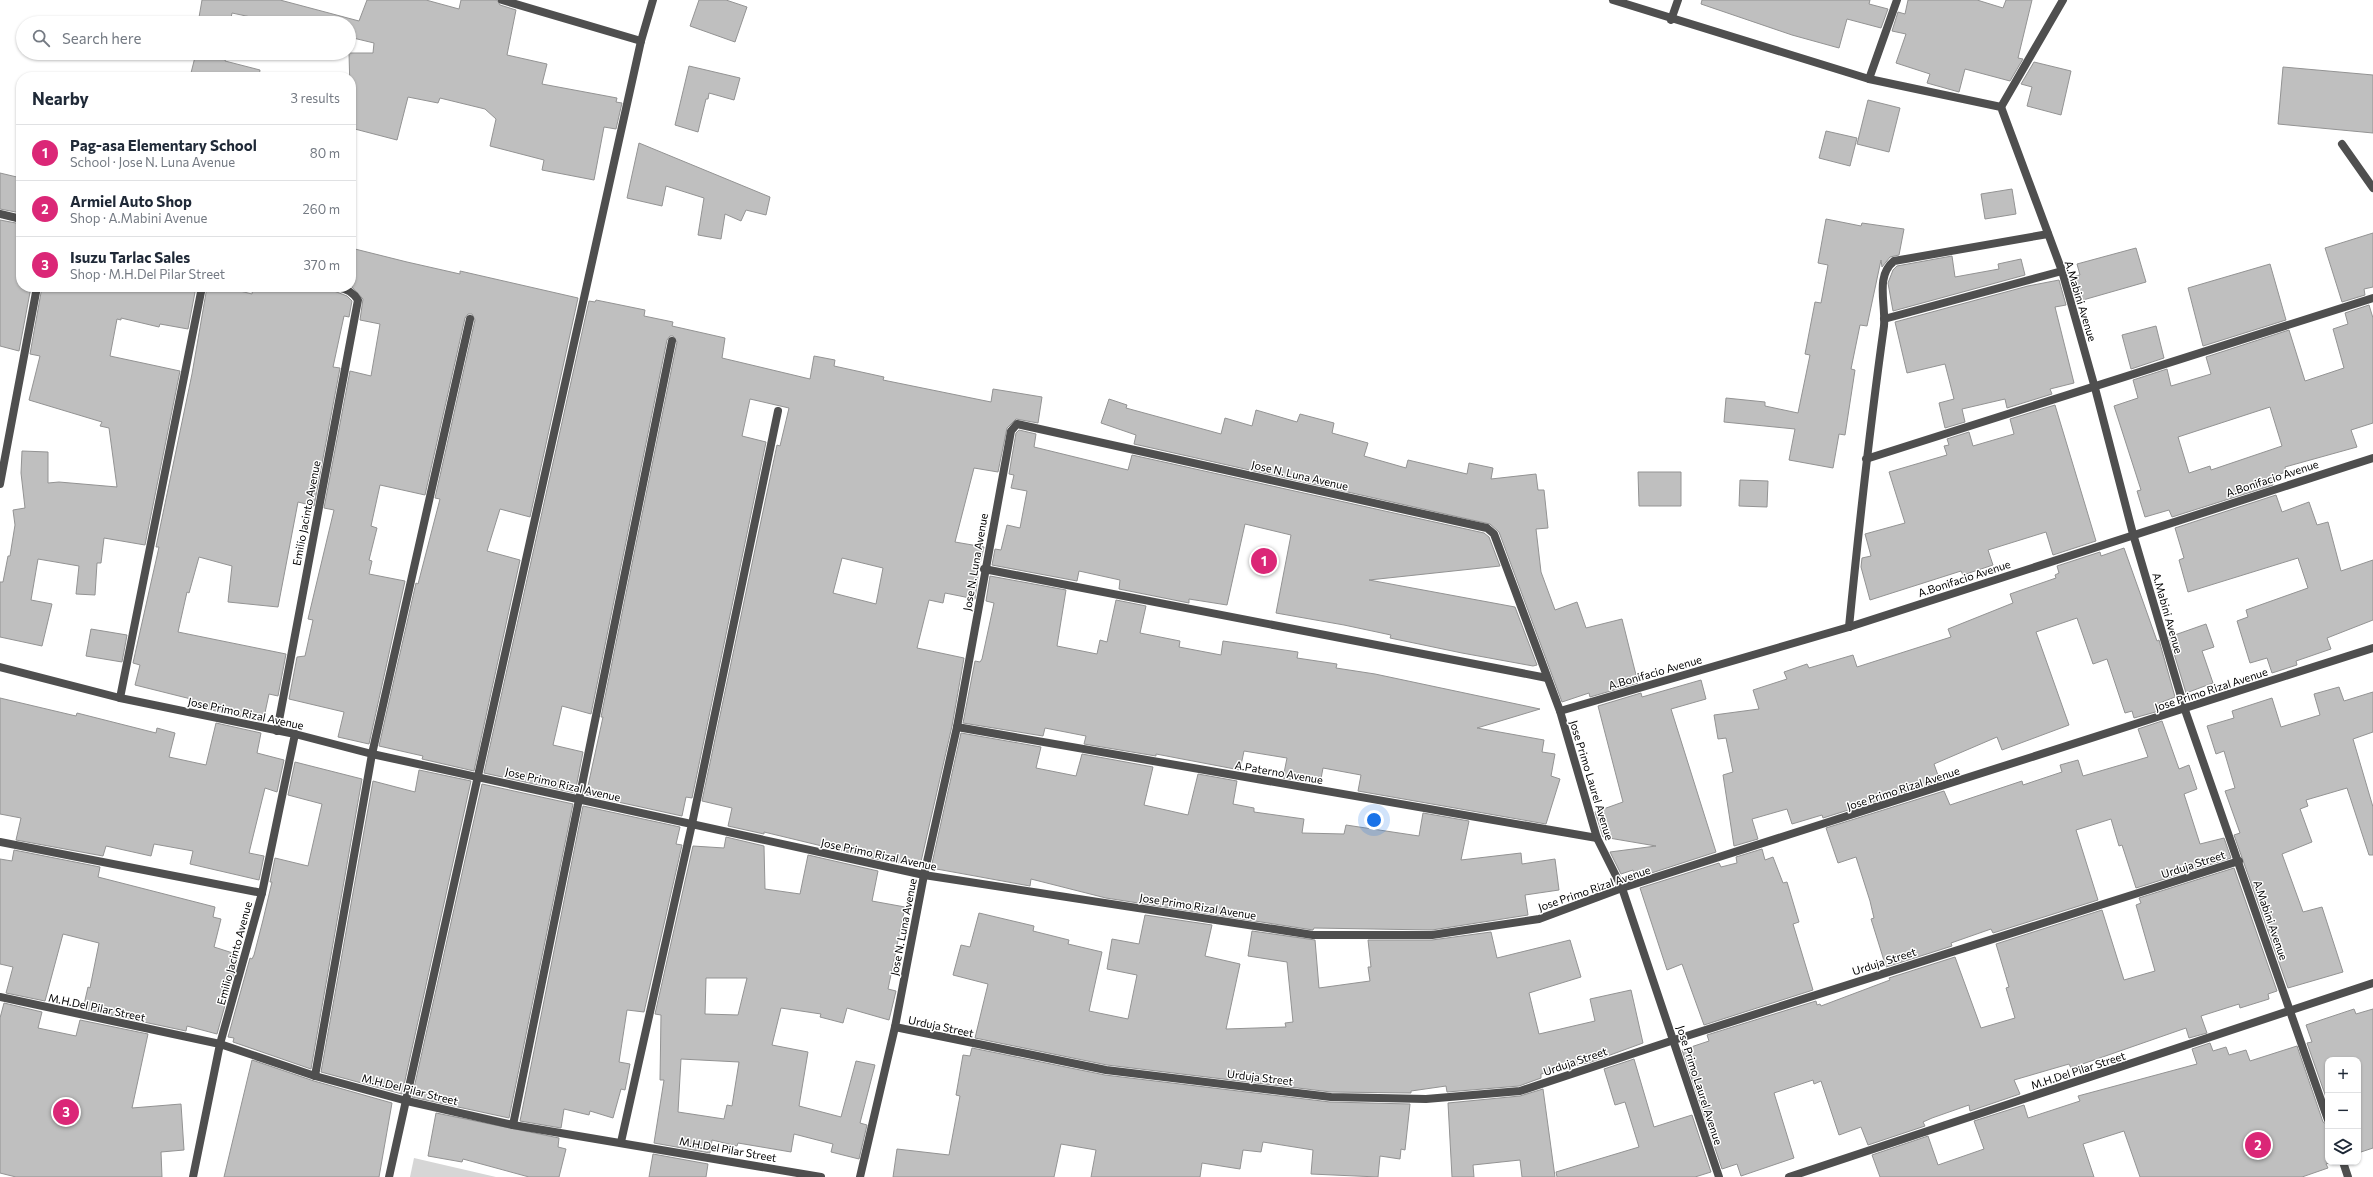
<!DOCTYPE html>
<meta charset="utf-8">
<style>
body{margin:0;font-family:Commissioner,sans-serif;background:#f2f2f3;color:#1f2937}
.controls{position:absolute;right:12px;bottom:12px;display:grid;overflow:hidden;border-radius:8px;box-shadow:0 1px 3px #0004}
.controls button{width:36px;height:36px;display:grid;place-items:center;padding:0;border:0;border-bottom:1px solid #e0e1e3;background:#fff;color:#1f2937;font:20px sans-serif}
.you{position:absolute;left:1374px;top:820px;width:14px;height:14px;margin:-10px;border:3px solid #fff;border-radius:50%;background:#1a73e8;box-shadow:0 0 0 6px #1a73e833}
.badge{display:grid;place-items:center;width:26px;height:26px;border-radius:50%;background:#db2777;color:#fff;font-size:13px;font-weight:700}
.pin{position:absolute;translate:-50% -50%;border:2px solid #fff;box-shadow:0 1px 4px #0006}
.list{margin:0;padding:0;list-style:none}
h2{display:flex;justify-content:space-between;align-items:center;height:52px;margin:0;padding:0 16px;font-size:17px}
h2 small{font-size:13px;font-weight:400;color:#747a83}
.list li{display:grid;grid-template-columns:26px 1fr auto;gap:12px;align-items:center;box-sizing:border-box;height:56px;padding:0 16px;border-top:1px solid #e0e1e3}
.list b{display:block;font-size:15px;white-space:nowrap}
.list p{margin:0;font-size:13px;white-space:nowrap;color:#747a83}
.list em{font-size:13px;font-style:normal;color:#747a83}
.icon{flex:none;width:22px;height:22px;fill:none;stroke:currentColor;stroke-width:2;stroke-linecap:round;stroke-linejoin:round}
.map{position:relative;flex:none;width:2373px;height:1177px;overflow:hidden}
.search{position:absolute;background:#fff;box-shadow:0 1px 3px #0004;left:16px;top:16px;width:340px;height:44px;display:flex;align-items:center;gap:10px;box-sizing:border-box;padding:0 14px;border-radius:22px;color:#747a83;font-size:15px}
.panel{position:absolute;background:#fff;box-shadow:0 1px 3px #0004;left:16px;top:72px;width:340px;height:220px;border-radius:16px}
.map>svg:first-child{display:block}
.green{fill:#d6d6d6}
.building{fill:#bfbfbf;stroke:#939393;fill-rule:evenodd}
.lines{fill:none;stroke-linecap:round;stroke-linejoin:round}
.minor{stroke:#4f4f4f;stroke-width:8}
.tertiary{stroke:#4f4f4f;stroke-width:8}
.labels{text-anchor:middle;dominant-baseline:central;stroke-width:3;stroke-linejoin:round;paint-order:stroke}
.street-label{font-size:11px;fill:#000;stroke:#fff}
</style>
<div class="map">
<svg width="2373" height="1177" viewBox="0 0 2373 1177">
<rect width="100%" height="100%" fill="#fff"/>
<!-- green -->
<polygon class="green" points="414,1158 496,1177 410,1177"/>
<!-- building -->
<g class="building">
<polygon points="202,0 280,0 359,21 367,0 426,0 459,9 461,0 497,0 500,5 516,10 507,55 547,64 542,84 617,98 616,102 622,103 616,129 604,127 594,180 542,170 544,160 490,146 496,119 485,109 440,98 438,103 408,97 397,140 351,128 349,53 373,53 374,43 349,37 349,23 279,23 232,13 230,23 198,23"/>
<polygon points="699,0 726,0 747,7 735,42 690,26"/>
<polygon points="1702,0 1870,0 1869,4 1888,9 1881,28 1847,19 1839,48 1792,35 1701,4"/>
<polygon points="1908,0 1977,0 2003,8 2006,0 2032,0 2018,58 2023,59 2010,81 1965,69 1959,92 1927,83 1930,74 1896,63 1906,34 1892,31 1898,12 1905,14"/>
<polygon points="196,53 227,53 225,61 260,70 259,77 190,77"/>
<polygon points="2034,62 2071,71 2061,115 2027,106 2032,87 2021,84"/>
<polygon points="689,66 740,78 734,100 709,93 708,99 706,99 698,132 675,125"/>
<polygon points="2283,67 2373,75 2373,133 2278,124"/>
<polygon points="1868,100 1900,108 1889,152 1857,144"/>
<polygon points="1826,131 1857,138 1850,166 1819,158"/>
<polygon points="639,143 770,197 766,215 746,210 741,221 725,214 721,239 698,235 704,198 666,186 662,206 627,198"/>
<polygon points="0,173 21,178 21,213 0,209"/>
<polygon points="2012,189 2016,214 1985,219 1981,194"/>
<polygon points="1826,219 1861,226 1862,223 1904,229 1899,255 1890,257 1882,267 1881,260 1867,326 1860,325 1851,369 1855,370 1845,435 1839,434 1833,468 1789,460 1795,429 1724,422 1726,398 1765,402 1765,406 1798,413 1810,355 1805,354 1815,302 1821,303 1828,265 1818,263"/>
<polygon points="0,220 21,224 21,287 31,287 19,351 0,346"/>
<polygon points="2373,233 2373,287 2364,289 2365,295 2342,302 2325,248"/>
<polygon points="351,248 407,262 460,274 460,271 578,298 530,517 500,509 487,551 520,560 474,771 422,759 423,756 379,746 416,583 418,584 440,499 435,498 475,320 472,314 468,314 465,318 425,495 380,485 371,526 377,528 369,560 372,561 369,574 405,581 369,744 338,737 344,712 289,699 297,657 305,656 313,620 308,619 334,510 324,508 350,371 371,376 380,324 360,320 363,299 351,286"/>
<polygon points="2136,248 2146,282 2076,302 2070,277 2080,275 2077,264"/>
<polygon points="1952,256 1955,277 1999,269 1998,264 2021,259 2025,275 1893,311 1888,283 1893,270 1897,266"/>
<polygon points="2270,264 2286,320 2203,346 2188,288"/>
<polygon points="2059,280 2066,305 2055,307 2074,383 2050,389 2052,394 2007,408 2005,399 1962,409 1965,422 1945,428 1939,403 1954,399 1945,364 1907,373 1895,322 2028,286"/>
<polygon points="42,287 196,287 188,329 160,324 159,327 121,318 121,320 117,319 110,356 180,371 145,545 104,538 101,563 97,563 95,595 76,594 79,566 38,559 31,600 52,604 42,646 0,637 0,582 3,582 8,556 10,556 15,525 13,510 25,508 21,473 22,451 48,452 48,483 59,482 117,487 109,428 100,426 102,422 29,400 40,356 30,354"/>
<polygon points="207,287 224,287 252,294 253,287 333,287 334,291 347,296 352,301 349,317 344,316 333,367 340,368 314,506 298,502 278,607 228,602 232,566 199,557 189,593 187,592 178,632 286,654 278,696 269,694 263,722 194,706 195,700 135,685 140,665 133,663 159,547 156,547 192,374"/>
<path d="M596 300 645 310 644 316 673 322 672 326 725 338 722 358 810 379 814 356 835 360 834 366 884 377 883 380 991 402 993 389 1042 397 1038 423 1016 419 1007 428 998 472 974 468 955 542 984 547 979 568 975 599 945 593 943 603 929 600 917 648 964 658 952 726 920 866 880 860 764 832V834L728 826 732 808 702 801 777 445 780 446 789 408 750 399 742 436 766 442 692 798 686 797 682 816 586 795 603 717H601L677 342 673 336H670L667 340 591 714 562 706 553 745 583 752 575 793 484 773 589 301 595 302ZM842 558 883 568 876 604 833 593Z"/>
<path d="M2369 305 2373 318V423L2351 430 2357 447 2285 467 2286 472 2270 477 2273 485 2172 517 2169 510 2145 517 2137 491 2141 490 2114 406 2138 398 2133 380 2167 369 2171 386 2211 374 2206 357 2289 330 2305 381 2344 368 2333 329 2348 324 2345 313ZM2270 407 2282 446 2211 470 2210 466 2189 473 2178 437Z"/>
<polygon points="2156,326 2164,358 2131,369 2122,335"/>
<polygon points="1109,399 1127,405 1126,408 1221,434 1225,418 1252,426 1256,410 1297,422 1300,414 1334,423 1332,433 1368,443 1364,456 1406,468 1408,460 1467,474 1469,463 1493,468 1491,479 1536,474 1538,490 1544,490 1548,528 1536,529 1541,572 1555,610 1577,602 1586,628 1622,619 1638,683 1590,697 1589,693 1562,702 1499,532 1490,524 1134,444 1136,435 1101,423"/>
<polygon points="2055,405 2096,541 2053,555 2046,532 1988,550 1993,565 1963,575 1961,571 1870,600 1861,567 1862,558 1871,556 1865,534 1905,523 1889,472 1947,455 1944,446 1949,445 1947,439 1969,432 1973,446 2014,434 2010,419"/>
<polygon points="1019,430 1036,434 1034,447 1128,470 1132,455 1484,533 1489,537 1500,566 1369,580 1515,607 1537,665 1533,666 1462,653 1390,638 1391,635 1344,625 1276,613 1291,535 1245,524 1227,605 1189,599 1189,603 1119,589 1120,580 1079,571 1077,581 992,565 995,549 1001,550 1007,525 1020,528 1027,491 1011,488 1014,475 1009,474 1016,433"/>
<polygon points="1638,472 1681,472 1681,506 1639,506"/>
<polygon points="1740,480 1768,481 1767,507 1739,506"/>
<polygon points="2276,495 2282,512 2309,502 2317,525 2328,522 2341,571 2373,560 2373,620 2327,638 2331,649 2296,661 2297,665 2272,673 2267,658 2250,663 2237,621 2248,617 2246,610 2308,588 2298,558 2188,592 2179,560 2184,558 2175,528"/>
<polygon points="2124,548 2157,641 2159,640 2175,697 2157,704 2159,711 2134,718 2132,711 2125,713 2107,659 2093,664 2077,618 2036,632 2069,725 2002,750 1997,737 1934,764 1940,781 1823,818 1822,815 1792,824 1787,809 1752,819 1758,839 1734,846 1723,775 1733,772 1726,738 1718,739 1714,715 1759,709 1753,690 1787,679 1784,672 1807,664 1809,668 1853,655 1857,667 1951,637 1948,629 2013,603 2010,594 2056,578 2055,575 2059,573 2057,566 2100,552 2101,556"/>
<polygon points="990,576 1066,590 1057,646 1097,654 1100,640 1107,642 1116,600 1146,606 1140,633 1180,641 1179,647 1221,655 1223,641 1298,652 1297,658 1337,664 1336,668 1375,674 1540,709 1477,728 1544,740 1542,752 1555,754 1551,776 1560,779 1546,824 1358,791 1361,775 1323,768 1320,784 1283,778 1287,758 1244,751 1240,770 1156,754 1156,756 1084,744 1086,736 1045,728 1043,736 963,723 975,661 980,662 982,659 994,603 986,601"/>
<polygon points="2206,624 2214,647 2202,651 2213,683 2186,693 2169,637"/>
<polygon points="91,629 127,635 122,662 86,656"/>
<polygon points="1701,680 1706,699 1671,709 1716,852 1636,878 1633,870 1621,874 1610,852 1656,846 1603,837 1595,812 1623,802 1598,706 1641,693 1642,697"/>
<polygon points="2339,687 2344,701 2373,692 2373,732 2353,739 2373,807 2373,855 2369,855 2347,788 2306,800 2308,806 2300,809 2312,842 2282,854 2303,912 2322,907 2343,972 2288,988 2234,835 2240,833 2225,791 2235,788 2224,751 2216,754 2207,726 2234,718 2232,711 2272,698 2281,727 2320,715 2314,694"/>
<polygon points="0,698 76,716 77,713 156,733 157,728 175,733 169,757 206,765 216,723 261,733 257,753 284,760 277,792 265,788 249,853 264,856 259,880 190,864 193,851 154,844 151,856 106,846 103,856 16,840 21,818 0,814"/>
<polygon points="2162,721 2179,769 2189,765 2197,789 2184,794 2200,844 2224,838 2231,858 2136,888 2122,845 2119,846 2111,819 2076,830 2098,900 1993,933 1991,929 1951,943 1952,946 1886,967 1871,919 1874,918 1870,901 1856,857 1838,863 1826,828 1944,791 1950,805 2022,781 2023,785 2062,772 2060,765 2078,760 2083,776 2148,757 2138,729"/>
<polygon points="961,733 1041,747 1036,768 1076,776 1082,754 1153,767 1144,805 1188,815 1198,774 1237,781 1233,804 1254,808 1254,812 1304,819 1302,833 1344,834 1346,825 1419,836 1423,813 1469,821 1461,860 1521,853 1522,864 1555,859 1559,890 1525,895 1528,915 1432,930 1314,928 1313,930 1106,898 1031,879 1030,886 931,868"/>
<polygon points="295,762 362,779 311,1069 233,1042 234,1038 228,1037 250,958 252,959 254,955 263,920 272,882 270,882 275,858 308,866 322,804 288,795"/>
<polygon points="419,770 471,781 402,1094 321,1072 373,781 415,792"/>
<polygon points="482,784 573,804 509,1118 412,1097"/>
<polygon points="583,806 680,827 676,844 682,845 644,1012 627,1010 619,1062 630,1064 625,1090 621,1089 613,1118 590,1111 589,1115 564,1109 561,1128 520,1121"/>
<path d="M726 837 764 846 765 889 800 894 808 855 878 871 872 901 905 907 888 989 896 991 889 1020 847 1008 843 1023 820 1017 821 1014 781 1008 772 1045 808 1052 799 1106 841 1117 856 1061 875 1065 860 1123 867 1125 859 1159 831 1152 833 1144 794 1134 791 1152 738 1143 737 1146 712 1140 710 1153 654 1143 664 1080H660L661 1015 655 1014 693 846 724 848ZM706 978H747L738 1015 705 1014ZM681 1059 739 1062 732 1106 727 1105 724 1119 678 1112Z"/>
<polygon points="1762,849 1765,860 1773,857 1783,883 1787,882 1799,922 1793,924 1813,990 1704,1025 1682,964 1667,970 1640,888 1719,863 1721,867 1737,863 1736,857"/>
<polygon points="14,850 100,867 98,877 215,907 213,917 221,919 214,947 239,955 217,1034 187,1026 186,1031 83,1009 88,987 90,988 99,943 63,934 45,1001 6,993 13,967 0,964 0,859 12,861"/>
<polygon points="2234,868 2277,991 2268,994 2269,999 2240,1008 2239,1004 2201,1016 2207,1033 2189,1038 2186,1028 2071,1068 2069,1064 2014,1080 2020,1094 1970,1111 1969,1105 1932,1118 1923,1122 1925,1126 1868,1145 1861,1127 1839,1135 1821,1081 1814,1084 1813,1080 1774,1093 1794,1158 1741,1176 1737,1164 1722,1169 1682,1050 1709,1041 1707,1035 1816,1001 1817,1005 1820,1004 1821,1006 1890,980 1889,978 1955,957 1981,1028 2015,1018 2006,988 2009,987 1996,944 2102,910 2124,980 2155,971 2136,905 2141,903 2139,898"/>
<polygon points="979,913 1034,926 1033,931 1069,940 1068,944 1102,952 1089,1011 1128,1019 1137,975 1107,969 1112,939 1139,944 1145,915 1212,925 1205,956 1240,964 1226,1029 1286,1027 1285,1023 1293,1022 1287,962 1248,956 1252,931 1315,940 1319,988 1370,981 1368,967 1371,967 1368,940 1432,940 1491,932 1497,958 1570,940 1581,977 1529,993 1539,1034 1595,1021 1590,999 1631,990 1643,1043 1591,1062 1541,1074 1541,1078 1519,1086 1447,1092 1446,1086 1411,1091 1411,1093 1331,1092 1107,1065 975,1038 988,984 953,975 961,945 970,947"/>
<polygon points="4,1003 42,1012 38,1028 76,1036 80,1020 148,1034 132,1108 181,1104 184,1150 161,1152 162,1177 16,1177 0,1173 0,1018"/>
<polygon points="2354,1009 2356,1014 2373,1009 2373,1148 2358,1153 2358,1060 2328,1060 2328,1103 2307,1043 2312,1042 2306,1025"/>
<polygon points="2210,1043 2213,1051 2226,1047 2229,1055 2246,1050 2250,1061 2297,1046 2323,1122 2328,1125 2328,1162 2331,1162 2326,1164 2328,1168 2302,1177 2140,1177 2124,1131 2083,1144 2094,1177 1880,1177 1872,1155 1928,1136 1938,1165 1984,1149 1974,1121 2024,1105 2028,1118 2080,1101 2078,1096 2197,1064 2192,1049"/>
<polygon points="972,1048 1105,1075 1330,1102 1410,1104 1405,1150 1401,1149 1400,1159 1380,1156 1378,1177 1311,1174 1313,1150 1263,1142 1261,1152 1243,1150 1240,1169 1202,1163 1200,1177 1091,1177 1096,1150 1061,1144 1054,1177 893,1177 897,1149 949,1155 960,1096 956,1095 963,1055 970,1056"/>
<polygon points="1634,1059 1654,1127 1692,1115 1711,1172 1695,1177 1557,1177 1556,1172 1639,1147 1625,1102 1615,1105 1604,1069"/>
<polygon points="252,1060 314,1081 392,1103 379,1177 224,1177"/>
<polygon points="1543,1089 1555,1177 1522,1177 1520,1160 1473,1165 1474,1177 1452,1177 1448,1103 1520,1096"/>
<polygon points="436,1113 559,1138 558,1147 566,1149 559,1177 529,1177 463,1159 462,1162 428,1156"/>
<polygon points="653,1154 708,1164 706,1177 649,1177"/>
</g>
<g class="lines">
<!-- minor -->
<g class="minor">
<polyline points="502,0 641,41"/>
<polyline points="1671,20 1678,0"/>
<polyline points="1869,79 1897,0"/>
<polyline points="2001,107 2063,0"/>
<polyline points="2342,144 2373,188"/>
<polyline points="0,214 21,219"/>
<polyline points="1884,319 2062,271"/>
<polyline points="1866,459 2373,298"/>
<polyline points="0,484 37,287"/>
<polyline points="984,569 1547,678"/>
<path d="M1849 627C1859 526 1870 426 1884 326 1886 304 1875 276 1894 261L2048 234"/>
<polyline points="0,667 120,698 295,734 372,754 924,875 1313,935 1432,935 1539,919 1622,888 2373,648"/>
<polyline points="120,698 202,287"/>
<polyline points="1560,711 1849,627 2373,458"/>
<polyline points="957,727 1597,838"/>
<path d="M277 731 358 300C353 292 347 289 338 287"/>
<polyline points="0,842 262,893"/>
<polyline points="0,997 220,1044 315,1076 407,1101 513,1125 821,1177"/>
<polyline points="895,1027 1106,1070 1331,1097 1426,1099 1520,1091 1674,1040 2239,861"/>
<polyline points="315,1076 372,754 470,319"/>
<polyline points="513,1125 672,341"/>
<polyline points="621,1142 692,824 778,411"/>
<polyline points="193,1177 220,1044 262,893 295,734"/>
<polyline points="389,1177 641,41 653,0"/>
<polyline points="860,1177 895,1027 924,875 957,727 1011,431 1017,424 1487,528 1494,534 1560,711 1597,838 1622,888 1719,1177"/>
<polyline points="1789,1177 2373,983"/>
</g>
<!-- tertiary -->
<g class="tertiary">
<polyline points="1613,0 1869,79 2001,107 2062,271 2095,388 2133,534 2185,710 2328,1120"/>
<polyline points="2343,1162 2348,1177"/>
</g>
</g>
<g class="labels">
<!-- street labels -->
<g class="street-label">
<text transform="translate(2081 301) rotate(73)">A.Mabini Avenue</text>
<text transform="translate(1300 475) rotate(13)">Jose N. Luna Avenue</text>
<text transform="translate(2272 478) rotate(-18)">A.Bonifacio Avenue</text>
<text transform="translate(306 513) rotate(-79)">Emilio Jacinto Avenue</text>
<text transform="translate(975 562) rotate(-80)">Jose N. Luna Avenue</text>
<text transform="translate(1964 578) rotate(-18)">A.Bonifacio Avenue</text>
<text transform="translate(2168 613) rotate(74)">A.Mabini Avenue</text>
<text transform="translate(1655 672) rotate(-16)">A.Bonifacio Avenue</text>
<text transform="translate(2211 689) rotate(-18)">Jose Primo Rizal Avenue</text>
<text transform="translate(246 713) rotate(12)">Jose Primo Rizal Avenue</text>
<text transform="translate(1279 772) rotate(10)">A.Paterno Avenue</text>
<text transform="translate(1592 780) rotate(73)">Jose Primo Laurel Avenue</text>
<text transform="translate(563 784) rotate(13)">Jose Primo Rizal Avenue</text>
<text transform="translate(1903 788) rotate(-18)">Jose Primo Rizal Avenue</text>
<text transform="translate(879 854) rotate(12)">Jose Primo Rizal Avenue</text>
<text transform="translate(2193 864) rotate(-18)">Urduja Street</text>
<text transform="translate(1594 888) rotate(-19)">Jose Primo Rizal Avenue</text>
<text transform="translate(1198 906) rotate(9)">Jose Primo Rizal Avenue</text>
<text transform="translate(2271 920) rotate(71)">A.Mabini Avenue</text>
<text transform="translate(903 927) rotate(-79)">Jose N. Luna Avenue</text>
<text transform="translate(234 953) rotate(-75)">Emilio Jacinto Avenue</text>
<text transform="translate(1884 961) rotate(-18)">Urduja Street</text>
<text transform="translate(97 1007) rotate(12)">M.H.Del Pilar Street</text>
<text transform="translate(941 1026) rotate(12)">Urduja Street</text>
<text transform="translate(1575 1061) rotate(-19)">Urduja Street</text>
<text transform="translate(2078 1070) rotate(-18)">M.H.Del Pilar Street</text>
<text transform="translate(1260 1077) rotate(7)">Urduja Street</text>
<text transform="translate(1700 1085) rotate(72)">Jose Primo Laurel Avenue</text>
<text transform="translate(410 1089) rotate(14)">M.H.Del Pilar Street</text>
<text transform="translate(728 1149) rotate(10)">M.H.Del Pilar Street</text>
</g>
</g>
</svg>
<div class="controls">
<button>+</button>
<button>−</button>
<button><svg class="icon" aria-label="layers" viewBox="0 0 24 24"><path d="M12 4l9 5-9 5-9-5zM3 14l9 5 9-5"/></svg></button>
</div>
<div class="you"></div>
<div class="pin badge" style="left:1264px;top:561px">1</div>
<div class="pin badge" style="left:2258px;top:1145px">2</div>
<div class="pin badge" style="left:66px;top:1112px">3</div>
<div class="search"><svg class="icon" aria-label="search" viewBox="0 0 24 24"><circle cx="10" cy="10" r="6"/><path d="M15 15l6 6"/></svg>Search here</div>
<section class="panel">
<h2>Nearby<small>3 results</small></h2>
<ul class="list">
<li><span class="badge">1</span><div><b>Pag-asa Elementary School</b><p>School · Jose N. Luna Avenue</p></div><em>80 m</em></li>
<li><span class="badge">2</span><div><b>Armiel Auto Shop</b><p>Shop · A.Mabini Avenue</p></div><em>260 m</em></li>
<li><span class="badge">3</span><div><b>Isuzu Tarlac Sales</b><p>Shop · M.H.Del Pilar Street</p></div><em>370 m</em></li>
</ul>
</section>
</div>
